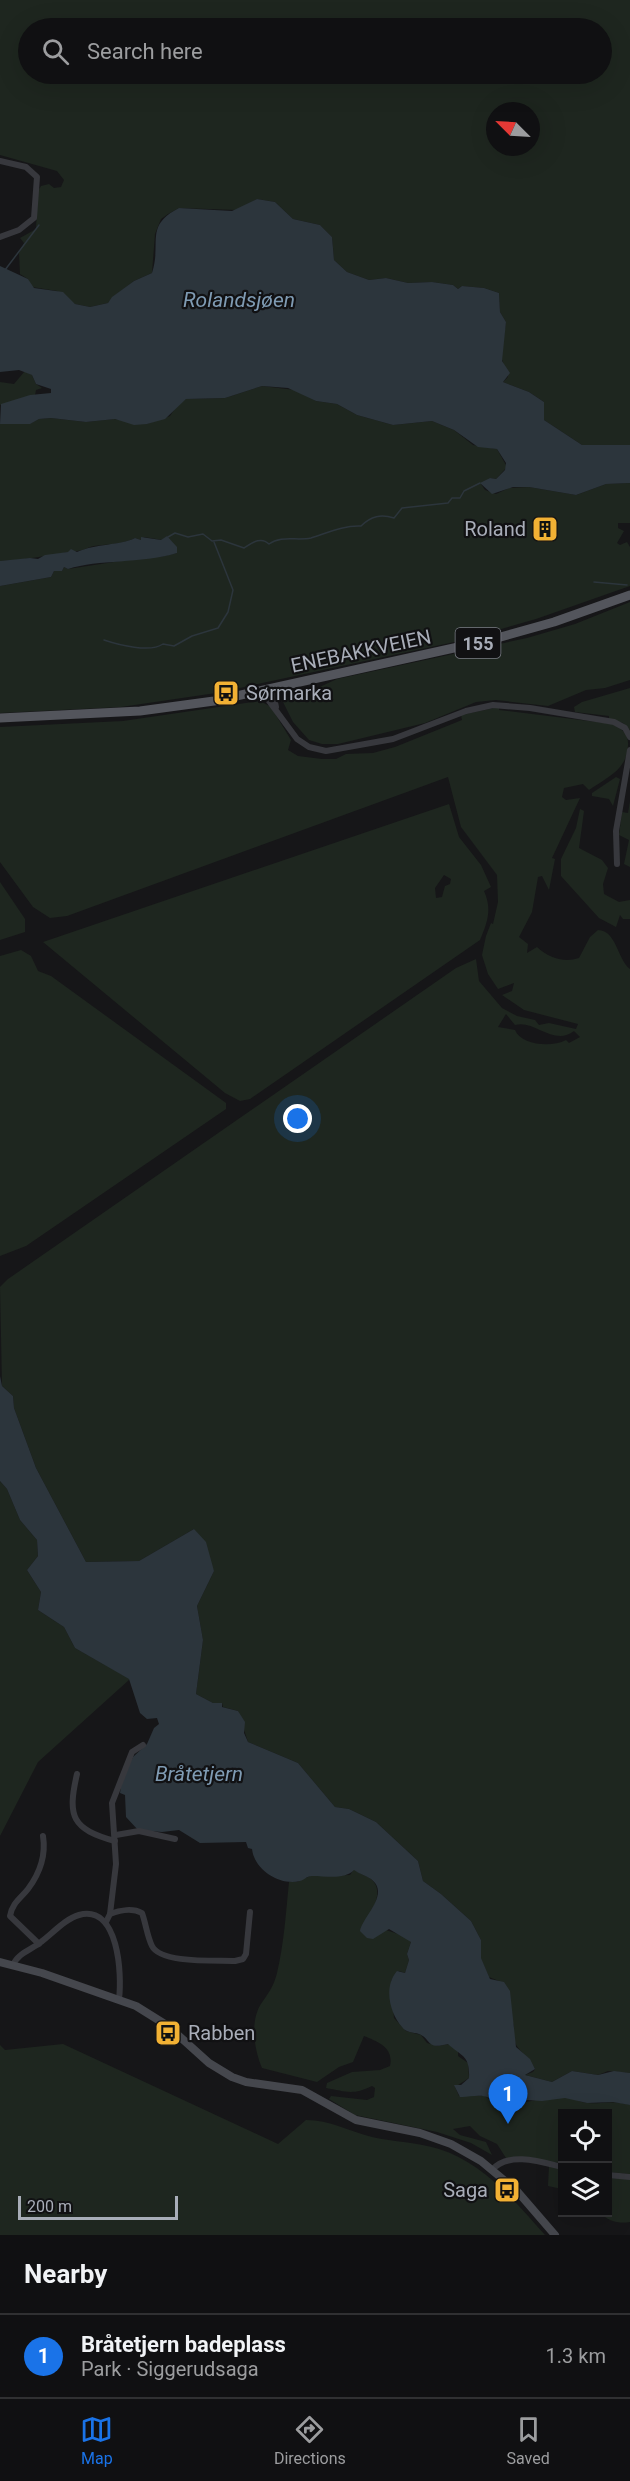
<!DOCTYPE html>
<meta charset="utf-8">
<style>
body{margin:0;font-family:Roboto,sans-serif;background:#19191b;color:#f1f3f6}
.controls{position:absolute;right:18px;bottom:18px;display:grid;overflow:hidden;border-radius:0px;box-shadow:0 6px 24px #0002}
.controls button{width:54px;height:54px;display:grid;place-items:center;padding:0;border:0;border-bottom:2px solid #303032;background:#101012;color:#f1f3f6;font:30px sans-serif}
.compass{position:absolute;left:486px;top:102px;width:54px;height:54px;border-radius:50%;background:#101012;box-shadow:0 6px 24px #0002;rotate:294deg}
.scale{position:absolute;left:18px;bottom:15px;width:160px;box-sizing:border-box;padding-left:6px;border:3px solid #a8adb8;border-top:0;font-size:16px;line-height:21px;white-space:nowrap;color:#a8adb8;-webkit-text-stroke:4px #111113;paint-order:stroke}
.you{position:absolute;left:298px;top:1119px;width:21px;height:21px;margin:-15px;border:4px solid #fff;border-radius:50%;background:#1a73e8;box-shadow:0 0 0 9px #1a73e833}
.badge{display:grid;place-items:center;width:39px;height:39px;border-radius:50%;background:#1a73e8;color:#fff;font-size:20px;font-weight:700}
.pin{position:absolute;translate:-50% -50px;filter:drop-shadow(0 2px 3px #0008)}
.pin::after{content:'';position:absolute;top:32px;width:21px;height:18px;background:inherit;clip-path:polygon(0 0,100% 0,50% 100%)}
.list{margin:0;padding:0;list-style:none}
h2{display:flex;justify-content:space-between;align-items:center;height:78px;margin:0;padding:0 24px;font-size:26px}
h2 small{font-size:20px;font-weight:400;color:#9c9d9f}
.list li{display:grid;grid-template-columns:39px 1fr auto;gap:18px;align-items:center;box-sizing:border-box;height:84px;padding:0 24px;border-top:2px solid #303032}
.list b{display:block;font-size:22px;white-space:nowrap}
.list p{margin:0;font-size:20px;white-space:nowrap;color:#9c9d9f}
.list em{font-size:20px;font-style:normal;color:#9c9d9f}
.icon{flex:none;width:33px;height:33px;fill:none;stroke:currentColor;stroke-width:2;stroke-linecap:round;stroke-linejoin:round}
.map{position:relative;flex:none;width:630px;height:2235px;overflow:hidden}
.search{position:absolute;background:#101012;box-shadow:0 6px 24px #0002;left:18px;right:18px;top:18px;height:66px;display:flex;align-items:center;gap:15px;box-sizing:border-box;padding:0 21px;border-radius:33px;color:#9c9d9f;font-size:22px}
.sheet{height:162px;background:#101012}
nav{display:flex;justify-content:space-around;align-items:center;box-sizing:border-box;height:84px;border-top:2px solid #303032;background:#101012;font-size:16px;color:#9c9d9f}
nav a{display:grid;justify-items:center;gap:3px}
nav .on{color:#1a73e8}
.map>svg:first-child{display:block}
.green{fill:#1e261f;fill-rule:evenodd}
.water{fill:#2c353c}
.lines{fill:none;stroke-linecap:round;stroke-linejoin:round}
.stream{stroke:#2c353c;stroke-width:1.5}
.street{stroke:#37383d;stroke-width:6}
.secondary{stroke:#45474d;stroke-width:8}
.primary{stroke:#53555c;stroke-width:9}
.labels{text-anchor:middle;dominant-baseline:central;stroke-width:4.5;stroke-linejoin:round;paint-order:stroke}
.shield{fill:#111113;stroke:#7b7e86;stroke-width:1.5}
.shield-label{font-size:18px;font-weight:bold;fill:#a8adb8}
.poi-label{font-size:20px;fill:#a8adb8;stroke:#111113;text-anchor:end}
.street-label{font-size:20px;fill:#a8adb8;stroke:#111113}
.water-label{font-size:21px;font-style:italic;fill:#7f9bb3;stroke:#111113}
</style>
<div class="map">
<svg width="630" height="2235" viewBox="0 0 630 2235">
<rect width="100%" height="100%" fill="#161618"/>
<!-- green -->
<g class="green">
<path d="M0 0H630V445H582L544 420V402L529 392 503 382 508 377 501 357 506 322 500 312 499 293 484 288 462 286 458 289 453 285 432 282 408 283 386 278 369 280 347 272 334 260 332 237 320 225 293 219 275 202 257 199 237 210 179 208 168 214 161 219 155 234 152 273 134 281 113 297 108 303 90 307 75 304 57 291 32 287 28 279 20 274 19 253 24 243 20 238 36 229 38 191 41 186 49 184 54 188 61 187 64 180 57 171 0 155ZM28 28H602V74H28ZM495 111H531V147H495Z"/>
<polygon points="25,371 32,375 36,384 42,388 36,390 35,395 0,405 0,382 14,384"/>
<path d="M262 386 295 390 316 401 337 404 357 415 393 425 432 421 454 430 473 445 497 449 507 467 496 479 490 478 481 484 485 490 496 494 509 488 529 487 576 495 606 484 630 483V523H618V528L624 531 617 543 620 545 627 542 630 547V586L536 619 459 641 216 693 121 707 0 713V586L51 577 54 571H62L64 567 68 569 153 556 160 557 177 553V549L167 536 162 540 144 537 141 540 135 538C124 544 109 544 94 546 88 547 83 551 77 551 55 554 27 560 0 561V424H29L39 419 51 418 86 422 114 419 147 424 170 416 178 404 186 399 225 398Z"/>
<polygon points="630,602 630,680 605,688 586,690 548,706 496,700 476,702 425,723 338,744 322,744 309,740 293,722 283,702 285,697 300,696 337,679 527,638 575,624"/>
<polygon points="630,688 630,730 623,723 609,719 609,716 575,712 574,707 582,702"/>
<path d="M260 701 271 707 291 740 288 750 298 756 322 759H336L346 754 373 753 395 747 462 720 461 715 499 707V710L613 724C623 730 629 734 628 746 627 770 606 778 589 790L583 784 564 788 562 797 566 800 580 798 552 858 555 859 549 890 542 876 538 877 532 912 519 937 528 944 527 953 537 947C549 958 564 963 579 958L590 937 598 930C617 931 617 959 630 969V2073L608 2071 598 2075 572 2071 552 2082 525 2075 533 2072 535 2069C527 2052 509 2048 514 2026L499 1981 489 1977 481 1959V1940L471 1921 441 1894 423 1881 418 1861 376 1822 349 1809 335 1807 298 1763 248 1742 238 1711 223 1707 222 1703H213L196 1694 203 1640 197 1606 214 1571 194 1529 139 1561 86 1562 36 1468 14 1408 13 1396 2 1386 0 1287 8 1279 456 968 476 959 479 981 502 1008 517 1016 535 1020 539 1025 549 1023 576 1029 578 1024 524 1010 502 995 512 991 514 983 498 989 488 974 482 955 486 936 491 923 493 924 498 902 497 875 461 827 448 777 67 916 50 918 33 907 0 862V727L123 721ZM506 1014 515 1025C534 1019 554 1047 574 1031L580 1037 569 1043 566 1040C551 1048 521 1045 515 1030L498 1027Z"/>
<polygon points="616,777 620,779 613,806 609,799 592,796 592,793"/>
<polygon points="630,801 630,867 624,864 629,840 619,835 622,812 628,813"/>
<path d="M449 804 459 837 481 865 491 887 484 891C492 909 488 921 480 940L250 1099 240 1101 225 1093 43 942ZM444 875 451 879 450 884 445 886 442 897 436 898 435 888Z"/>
<polygon points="580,809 584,811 579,848 602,860 608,868 603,884 604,894 619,902 630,900 630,919 623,919 620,915 616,927 599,918 561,876 561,859 576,828"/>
<polygon points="0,882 25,919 25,932 0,940"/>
<polygon points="21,950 31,956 38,971 51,976 226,1103 226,1109 26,1246 0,1256 0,956"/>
<polygon points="0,1481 7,1489 20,1520 37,1540 38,1556 27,1570 41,1592 38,1610 64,1627 75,1648 130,1679 38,1762 0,1836"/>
<path d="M354 1869C359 1874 366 1875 371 1879 383 1889 375 1906 369 1916L386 1930 407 1937 411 1942 407 1954 409 1960 405 1973 399 1971 391 1981 394 2018 406 2031 421 2035 427 2043 438 2046 449 2044 458 2051V2056L468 2063 469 2078 455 2087 459 2096H485L498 2106 506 2105 510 2108C521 2101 556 2096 569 2098 576 2099 582 2103 588 2103 602 2104 615 2100 630 2105V2174L608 2172V2114H562V2163L506 2158 497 2144 480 2136 470 2126 453 2129 460 2135 486 2142 492 2155 471 2143 437 2132 355 2115 329 2099 331 2096 367 2100 374 2097 375 2088 372 2086C352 2096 345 2091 326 2088L327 2083 352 2072 380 2070 390 2066C394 2048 379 2042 364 2036L353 2062 339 2067 317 2082 262 2068C254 2049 249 2019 263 2001 270 1991 274 1985 277 1973 284 1944 286 1912 289 1882H297L310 1876 350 1875Z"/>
<path d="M63 2044 278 2144 306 2120C330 2120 348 2131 372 2137 394 2142 417 2142 439 2149 482 2162 516 2202 545 2235H0V2045L5 2050Z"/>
<polygon points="549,2166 562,2169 562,2189 548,2186"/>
<path d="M608 2178 630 2179V2222C619 2224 607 2221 601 2213L608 2212Z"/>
</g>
<!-- water -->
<g class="water">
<path d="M257 199 275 202 293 219 320 225 332 237 334 260 347 272 369 280 386 278 408 283 432 282 453 285 458 289 462 286 484 288 499 293 500 312 506 322 502 361 510 373 503 382 529 392 544 402V420L582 445H630V483L606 484 576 495 529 487H513L492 494 480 483 490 478 496 479 505 470 506 463 497 449 478 447 454 430 432 421 393 425 357 415 337 404 316 401 288 388 262 386 225 398 186 399 165 419 147 424 134 425 115 419 86 422 51 418 39 419 30 424H0L1 404 30 395 51 393V389L36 384 32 375 19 370 0 372V266L28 279 34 288 63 292 75 304 90 307 108 303 112 297 134 281 152 273C162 242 144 226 179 208L232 211Z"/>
<path d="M167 536 177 547V553C140 564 99 559 68 569L64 567 62 571H54L51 577 0 586V561L30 558 38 559 45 555 68 552 71 549 77 552C97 543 119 546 135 538L141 540V537L161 540Z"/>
<path d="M0 1376 2 1386 13 1396 14 1408 36 1468 86 1562 139 1561 194 1529 206 1542 214 1571 197 1606 203 1640 196 1694 213 1703H222V1707L238 1711 245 1722 244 1733 248 1742 298 1763 335 1807 349 1809 376 1822 418 1861 423 1881 441 1894 471 1921 481 1940V1958L490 1979 504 1982 510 1991 516 2047 530 2059 535 2069 525 2075 552 2082 572 2071 598 2075 614 2071 630 2073V2105L613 2102 587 2103 565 2098 542 2101 527 2100 510 2108 505 2105 496 2106C489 2090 471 2098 460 2097L454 2085H461L469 2078C470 2055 462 2057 448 2044 425 2050 432 2039 419 2034 413 2032 406 2033 402 2027 390 2014 383 1987 397 1971L405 1973 409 1960 407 1954 411 1942 389 1929 373 1939 367 1938 360 1931C362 1917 391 1894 371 1879 365 1875 359 1874 354 1870 344 1880 327 1876 312 1876 306 1876 305 1880 300 1881 279 1886 254 1869 252 1849L248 1848 246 1842 200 1843 179 1830 162 1832 138 1830 126 1817 125 1795 120 1793 122 1780 133 1757 147 1744 154 1728 159 1724 157 1718 147 1719 140 1713 129 1679 75 1648 64 1627 38 1610 41 1592 27 1570 38 1556 37 1540 20 1520 7 1489 0 1481Z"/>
</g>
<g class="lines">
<!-- stream -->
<g class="stream">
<polyline points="5,270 39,225"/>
<path d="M168 537 175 533 188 537 203 534 212 541 221 540 244 548C252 543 261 536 269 544 281 535 297 541 311 538 327 533 344 525 361 526 371 516 381 514 394 518L402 508 448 503 452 498H460L464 491 480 483"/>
<polyline points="594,582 627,585"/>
<path d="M104 640C119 645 150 653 163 644L174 646 192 636 218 628 228 612 233 590 214 542"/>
</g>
<!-- street -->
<g class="street">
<polyline points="0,161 26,167 37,177 34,218 19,230 0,237"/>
<polyline points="272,689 276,707"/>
<polyline points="266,690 269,701 297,739 309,747 326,751 393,739 466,711 493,705 530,708 614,722 625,728 630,737"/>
<polyline points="617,864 616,831 630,750"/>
<path d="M77 1774C67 1817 72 1829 115 1841"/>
<polyline points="116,1835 139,1831 175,1839"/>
<polyline points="110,1914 116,1864 112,1803 132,1752 143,1745"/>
<path d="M106 1922 110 1914C120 1910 133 1908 142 1913 146 1924 147 1936 152 1946 161 1964 217 1960 235 1961L243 1959 246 1954 250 1912"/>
<path d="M39 1944 10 1916C12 1903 21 1898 28 1889 40 1873 46 1855 43 1836"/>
<path d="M13 1965C18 1953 31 1950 41 1942 53 1933 65 1919 79 1915 119 1904 122 1975 119 1999"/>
<path d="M492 2170C508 2151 542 2162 562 2167"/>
<polyline points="608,2175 630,2177"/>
</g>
<!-- secondary -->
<polyline class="secondary" points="0,1962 42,1973 136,2006 168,2026 209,2063 232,2077 246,2082 302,2090 356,2120 420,2133 451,2144 481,2161 517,2191 555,2235"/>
<!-- primary -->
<polyline class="primary" points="0,718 140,711 214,701 490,640 554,622 630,595"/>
</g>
<!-- icons -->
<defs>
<g id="building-square" transform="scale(1.35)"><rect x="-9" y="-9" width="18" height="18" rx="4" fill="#f2b134" stroke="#111113"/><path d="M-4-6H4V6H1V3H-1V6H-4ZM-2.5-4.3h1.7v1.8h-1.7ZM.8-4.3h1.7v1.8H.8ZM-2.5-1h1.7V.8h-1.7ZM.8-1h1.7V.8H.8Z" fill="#111"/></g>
<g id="bus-square" transform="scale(1.35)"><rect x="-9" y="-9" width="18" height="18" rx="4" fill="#f2b134" stroke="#111113"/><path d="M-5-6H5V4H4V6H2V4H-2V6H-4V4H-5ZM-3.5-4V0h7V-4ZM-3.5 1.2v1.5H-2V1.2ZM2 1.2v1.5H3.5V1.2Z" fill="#111"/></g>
</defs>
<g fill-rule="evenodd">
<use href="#building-square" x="545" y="529"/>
<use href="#bus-square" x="226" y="693"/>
<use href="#bus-square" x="168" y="2033"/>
<use href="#bus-square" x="507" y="2190"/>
</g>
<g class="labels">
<!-- shield labels -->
<rect class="shield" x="455.5" y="628" width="45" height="30" rx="4.5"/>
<g class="shield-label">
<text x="478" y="643">155</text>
</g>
<!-- poi labels -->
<g class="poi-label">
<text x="526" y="529">Roland</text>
<text x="246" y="693" text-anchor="start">Sørmarka</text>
<text x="188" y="2033" text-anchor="start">Rabben</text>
<text x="488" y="2190">Saga</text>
</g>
<!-- street labels -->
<g class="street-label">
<text transform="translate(361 651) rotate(-12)">ENEBAKKVEIEN</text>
</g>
<!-- water labels -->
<g class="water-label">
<text x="239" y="300">Rolandsjøen</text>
<text x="199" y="1774">Bråtetjern</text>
</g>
</g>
</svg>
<div class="controls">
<button><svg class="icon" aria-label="locate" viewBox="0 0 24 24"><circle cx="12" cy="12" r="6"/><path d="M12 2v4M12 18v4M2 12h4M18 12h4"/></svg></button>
<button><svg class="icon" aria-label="layers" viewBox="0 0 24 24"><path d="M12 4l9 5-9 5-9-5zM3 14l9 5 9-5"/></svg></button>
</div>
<svg class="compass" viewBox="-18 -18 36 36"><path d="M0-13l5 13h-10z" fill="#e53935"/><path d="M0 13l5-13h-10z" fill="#9c9d9f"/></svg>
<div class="scale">200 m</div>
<div class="you"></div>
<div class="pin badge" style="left:508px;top:2124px">1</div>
<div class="search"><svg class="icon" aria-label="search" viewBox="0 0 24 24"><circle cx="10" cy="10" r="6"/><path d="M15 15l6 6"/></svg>Search here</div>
</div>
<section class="sheet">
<h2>Nearby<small></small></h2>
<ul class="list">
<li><span class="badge">1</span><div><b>Bråtetjern badeplass</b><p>Park · Siggerudsaga</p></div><em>1.3 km</em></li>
</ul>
</section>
<nav>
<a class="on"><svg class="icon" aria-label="map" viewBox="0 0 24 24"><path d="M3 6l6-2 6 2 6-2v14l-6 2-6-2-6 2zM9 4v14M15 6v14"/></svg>Map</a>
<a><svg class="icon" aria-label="directions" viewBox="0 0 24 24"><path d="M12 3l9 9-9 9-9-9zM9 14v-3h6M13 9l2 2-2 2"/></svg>Directions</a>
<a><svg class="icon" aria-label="saved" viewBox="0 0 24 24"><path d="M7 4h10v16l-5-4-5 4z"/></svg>Saved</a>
</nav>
